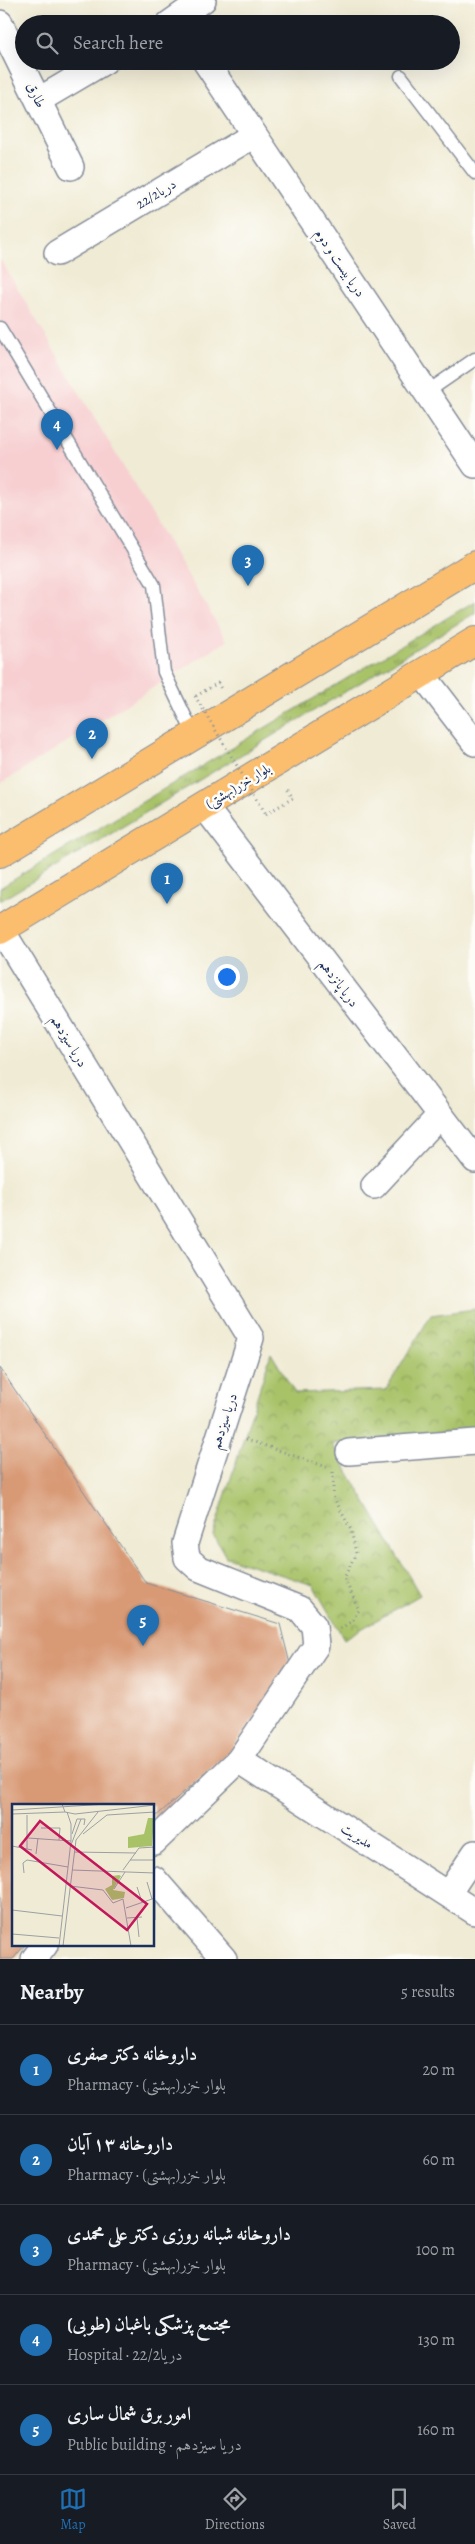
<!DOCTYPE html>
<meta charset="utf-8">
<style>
body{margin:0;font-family:Alegreya,Amiri,serif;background:#242831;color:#f1f3f6}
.you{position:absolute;left:226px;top:976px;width:18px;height:18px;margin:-12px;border:4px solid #fff;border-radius:50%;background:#1a73e8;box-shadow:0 0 0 8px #1a73e833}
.badge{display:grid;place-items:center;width:32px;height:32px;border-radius:50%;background:#1f6fb2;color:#fff;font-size:16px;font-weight:700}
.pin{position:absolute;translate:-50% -41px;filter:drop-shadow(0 1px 2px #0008)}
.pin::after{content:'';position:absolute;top:26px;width:18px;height:15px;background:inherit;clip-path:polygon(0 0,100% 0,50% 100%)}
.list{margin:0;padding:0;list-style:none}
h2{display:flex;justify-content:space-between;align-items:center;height:65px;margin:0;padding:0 20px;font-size:21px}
h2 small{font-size:16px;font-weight:400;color:#9ea1a6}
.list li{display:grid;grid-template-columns:32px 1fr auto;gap:15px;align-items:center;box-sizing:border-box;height:90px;padding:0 20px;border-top:1px solid #363941}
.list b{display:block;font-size:19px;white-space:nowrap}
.list p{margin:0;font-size:16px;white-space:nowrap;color:#9ea1a6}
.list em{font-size:16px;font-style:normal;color:#9ea1a6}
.icon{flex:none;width:28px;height:28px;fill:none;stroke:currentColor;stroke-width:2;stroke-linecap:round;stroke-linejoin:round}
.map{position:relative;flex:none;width:475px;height:1959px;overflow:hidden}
.search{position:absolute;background:#171b24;box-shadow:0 5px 20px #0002;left:15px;right:15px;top:15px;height:55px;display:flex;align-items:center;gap:12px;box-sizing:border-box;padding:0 18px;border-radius:28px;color:#9ea1a6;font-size:19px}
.sheet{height:515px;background:#171b24}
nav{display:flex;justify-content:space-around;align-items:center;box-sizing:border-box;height:70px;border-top:1px solid #363941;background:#171b24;font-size:14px;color:#9ea1a6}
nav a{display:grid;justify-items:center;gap:2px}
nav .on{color:#1f6fb2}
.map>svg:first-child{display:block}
.built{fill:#f7cfd1}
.grass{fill:url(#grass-tufts);stroke:#627863}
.park{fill:url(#park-crowns);stroke:#627863}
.building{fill:#d89974}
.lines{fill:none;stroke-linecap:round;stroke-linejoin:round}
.lane-casing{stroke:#868d99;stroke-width:15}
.street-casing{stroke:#868d99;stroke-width:28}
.primary-casing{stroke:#868d99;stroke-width:30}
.highway-casing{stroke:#868d99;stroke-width:30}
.path{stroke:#868d99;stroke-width:3;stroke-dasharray:1 4;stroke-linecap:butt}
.lane{stroke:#fff;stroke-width:12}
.street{stroke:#fff;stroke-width:25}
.primary{stroke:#fbbe6e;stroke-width:28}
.highway{stroke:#fbbe6e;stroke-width:28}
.path-bridge{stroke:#868d99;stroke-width:3;stroke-dasharray:1 4;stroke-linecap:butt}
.labels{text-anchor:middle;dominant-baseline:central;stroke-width:5;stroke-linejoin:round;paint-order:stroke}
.street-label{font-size:14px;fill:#1b2f5e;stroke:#fdfcf7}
.inset-road{fill:none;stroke:#9ba0a5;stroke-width:1}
.view{fill:#c2185b;fill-opacity:0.15;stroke:#c2185b;stroke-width:2.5}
.inset-edge{fill:none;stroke:#1b2f5e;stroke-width:2.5}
</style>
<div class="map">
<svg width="475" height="1959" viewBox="0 0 475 1959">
<defs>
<pattern id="grass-tufts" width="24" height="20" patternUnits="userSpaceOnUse" patternTransform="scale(1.25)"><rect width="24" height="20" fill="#a8c268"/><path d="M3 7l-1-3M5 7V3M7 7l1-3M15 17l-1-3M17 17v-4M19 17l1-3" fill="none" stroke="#889e59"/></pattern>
<pattern id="park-crowns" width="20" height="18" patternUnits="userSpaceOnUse" patternTransform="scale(1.25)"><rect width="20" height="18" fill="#a8c268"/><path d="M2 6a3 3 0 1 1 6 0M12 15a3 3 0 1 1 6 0" fill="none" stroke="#889e59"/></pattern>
</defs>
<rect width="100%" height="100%" fill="#fdfcf7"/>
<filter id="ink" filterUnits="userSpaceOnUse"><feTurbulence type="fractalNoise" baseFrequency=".02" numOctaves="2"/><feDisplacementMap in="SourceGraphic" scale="10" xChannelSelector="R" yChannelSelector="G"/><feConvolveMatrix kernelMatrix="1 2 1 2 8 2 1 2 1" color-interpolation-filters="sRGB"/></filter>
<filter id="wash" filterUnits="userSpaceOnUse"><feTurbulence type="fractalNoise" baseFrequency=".0096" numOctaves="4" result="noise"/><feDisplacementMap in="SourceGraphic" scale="20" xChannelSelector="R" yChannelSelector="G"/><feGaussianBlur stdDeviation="1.12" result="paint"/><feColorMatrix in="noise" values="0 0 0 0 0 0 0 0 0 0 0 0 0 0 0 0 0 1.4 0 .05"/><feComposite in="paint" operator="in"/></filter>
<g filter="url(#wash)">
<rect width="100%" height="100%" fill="#f0ebd4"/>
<!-- built -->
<polygon class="built" points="0,259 227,641 0,784"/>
<!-- grass -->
<polygon class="grass" points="475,601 475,613 0,901 0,888"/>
<!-- park -->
<polygon class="park" points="475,1309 475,1430 332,1444 420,1595 344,1639 313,1585 226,1557 213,1534 271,1353 295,1393 386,1390 431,1315"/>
<g id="blocks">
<!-- building -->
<polygon class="building" points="0,1368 146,1583 280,1624 291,1668 229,1753 154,1818 154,1805 14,1805 14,1945 25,1945 13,1959 0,1959"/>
</g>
</g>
<g filter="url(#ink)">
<use href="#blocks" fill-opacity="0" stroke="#868d99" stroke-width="1"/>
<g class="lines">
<!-- lane casing -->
<g class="lane-casing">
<g id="lane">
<polyline points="401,76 475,173"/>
<polyline points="0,328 154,585 164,672 194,735"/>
<polyline points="427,392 475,359"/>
</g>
</g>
<!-- street casing -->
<g class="street-casing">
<g id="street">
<polyline points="0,23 71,167"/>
<polyline points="169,24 203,0"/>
<polyline points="205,61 475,465"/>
<polyline points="39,100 105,61"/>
<polyline points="57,253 254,135"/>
<polyline points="422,674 475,743"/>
<polyline points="204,806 475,1160"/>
<polyline points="1,929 251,1338 185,1543 187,1558 198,1568 300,1609 314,1626 316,1646 239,1760 154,1842"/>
<polyline points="374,1186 440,1115"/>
<polyline points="349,1452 475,1442"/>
<polyline points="239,1760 475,1912"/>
<polyline points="154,1879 224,1959"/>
<polyline points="448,1894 475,1853"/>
<polyline points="34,1959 45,1945"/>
</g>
</g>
<!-- primary casing -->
<g class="primary-casing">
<g id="primary">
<polyline points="0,853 475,565"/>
<polyline points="0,930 475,641"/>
</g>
</g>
<!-- highway casing -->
<g class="highway-casing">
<polyline id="highway" points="467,570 475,567"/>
</g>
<!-- path -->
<g class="path">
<polyline points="196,696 218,683 221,689"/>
<polyline points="266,814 293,798 286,787"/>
<polyline points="246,1439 327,1467"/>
<polyline points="333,1472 333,1496 351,1530 356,1553 344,1578 359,1610 352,1621 340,1629"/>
</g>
<!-- lane -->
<use href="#lane" class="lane"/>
<!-- street -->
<use href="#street" class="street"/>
<!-- primary -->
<use href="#primary" class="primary"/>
<!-- highway -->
<use href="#highway" class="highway"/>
<!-- path-bridge -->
<polyline class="path-bridge" points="195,696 266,814"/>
</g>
</g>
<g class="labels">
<!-- street labels -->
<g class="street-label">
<text transform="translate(36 95) rotate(64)">طارق</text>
<text transform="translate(156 194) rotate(-31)">دریا22/2</text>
<text transform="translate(340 263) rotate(56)">دریا بیست و دوم</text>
<text transform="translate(238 786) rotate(-31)">بلوار خزر(بهشتی)</text>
<text transform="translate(339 983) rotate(53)">دریا پانزدهم</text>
<text transform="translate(69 1041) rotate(59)">دریا سیزدهم</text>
<text transform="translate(224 1421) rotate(-72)">دریا سیزدهم</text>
<text transform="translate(357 1836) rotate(33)">مدیریت</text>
</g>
</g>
<!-- overview -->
<g transform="translate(12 1804)">
<rect width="142" height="142" fill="#f0ebd4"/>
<path d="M136 14H142L140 42 116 44V33L132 30ZM107 71 109 72 101 86 113 88 112 94 100 96 93 85 100 81V72Z" fill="#a8c268"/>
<path class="inset-road" d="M50 0 53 8 63 10 143 1M0 6 95 0M0 10 53 8M29 24H48L47 36M60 30 65 15H73L72 21M71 30 95 11 143 8M16 34 59 37M59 41 69 15M0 42 20 46M15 45V11M62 48 124 49M24 50 26 34M118 56H143M60 66 143 69M111 66 127 44 143 43M12 69 11 59 15 56 56 63M135 78 140 95M58 82 91 86 101 99 111 95 119 142M125 83 130 98M102 85 113 68M143 98V116M114 104 143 94M0 106 50 112M115 114 130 113M125 114 127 133M0 130 47 134M47 142 59 37V20L55 8M51 142 64 36 86 8"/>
<path class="view" d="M28 17 135 100 115 126 8 42Z"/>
<rect width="142" height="142" class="inset-edge"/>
</g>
</svg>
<div class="you"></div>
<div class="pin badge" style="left:167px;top:904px">1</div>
<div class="pin badge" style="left:92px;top:759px">2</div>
<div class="pin badge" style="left:248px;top:586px">3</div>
<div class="pin badge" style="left:57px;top:450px">4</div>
<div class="pin badge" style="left:143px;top:1646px">5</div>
<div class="search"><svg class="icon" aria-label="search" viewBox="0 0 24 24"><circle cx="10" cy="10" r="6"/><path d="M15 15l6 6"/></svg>Search here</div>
</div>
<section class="sheet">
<h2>Nearby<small>5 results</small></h2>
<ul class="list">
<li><span class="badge">1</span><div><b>داروخانه دکتر صفری</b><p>Pharmacy · بلوار خزر(بهشتی)</p></div><em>20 m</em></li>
<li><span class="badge">2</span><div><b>داروخانه ١٣ آبان</b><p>Pharmacy · بلوار خزر(بهشتی)</p></div><em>60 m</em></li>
<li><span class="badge">3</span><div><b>داروخانه شبانه روزی دکتر علی محمدی</b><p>Pharmacy · بلوار خزر(بهشتی)</p></div><em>100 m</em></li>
<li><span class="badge">4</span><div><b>مجتمع پزشکی باغبان (طوبی)</b><p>Hospital · دریا22/2</p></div><em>130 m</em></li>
<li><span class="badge">5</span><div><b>امور برق شمال ساری</b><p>Public building · دریا سیزدهم</p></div><em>160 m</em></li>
</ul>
</section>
<nav>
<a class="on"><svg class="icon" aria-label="map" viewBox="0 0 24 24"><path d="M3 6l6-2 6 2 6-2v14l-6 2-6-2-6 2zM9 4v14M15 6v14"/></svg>Map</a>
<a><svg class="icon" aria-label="directions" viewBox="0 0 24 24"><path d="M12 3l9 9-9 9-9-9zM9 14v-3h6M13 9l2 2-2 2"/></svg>Directions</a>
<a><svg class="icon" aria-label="saved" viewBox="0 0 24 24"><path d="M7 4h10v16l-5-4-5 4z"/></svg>Saved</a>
</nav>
